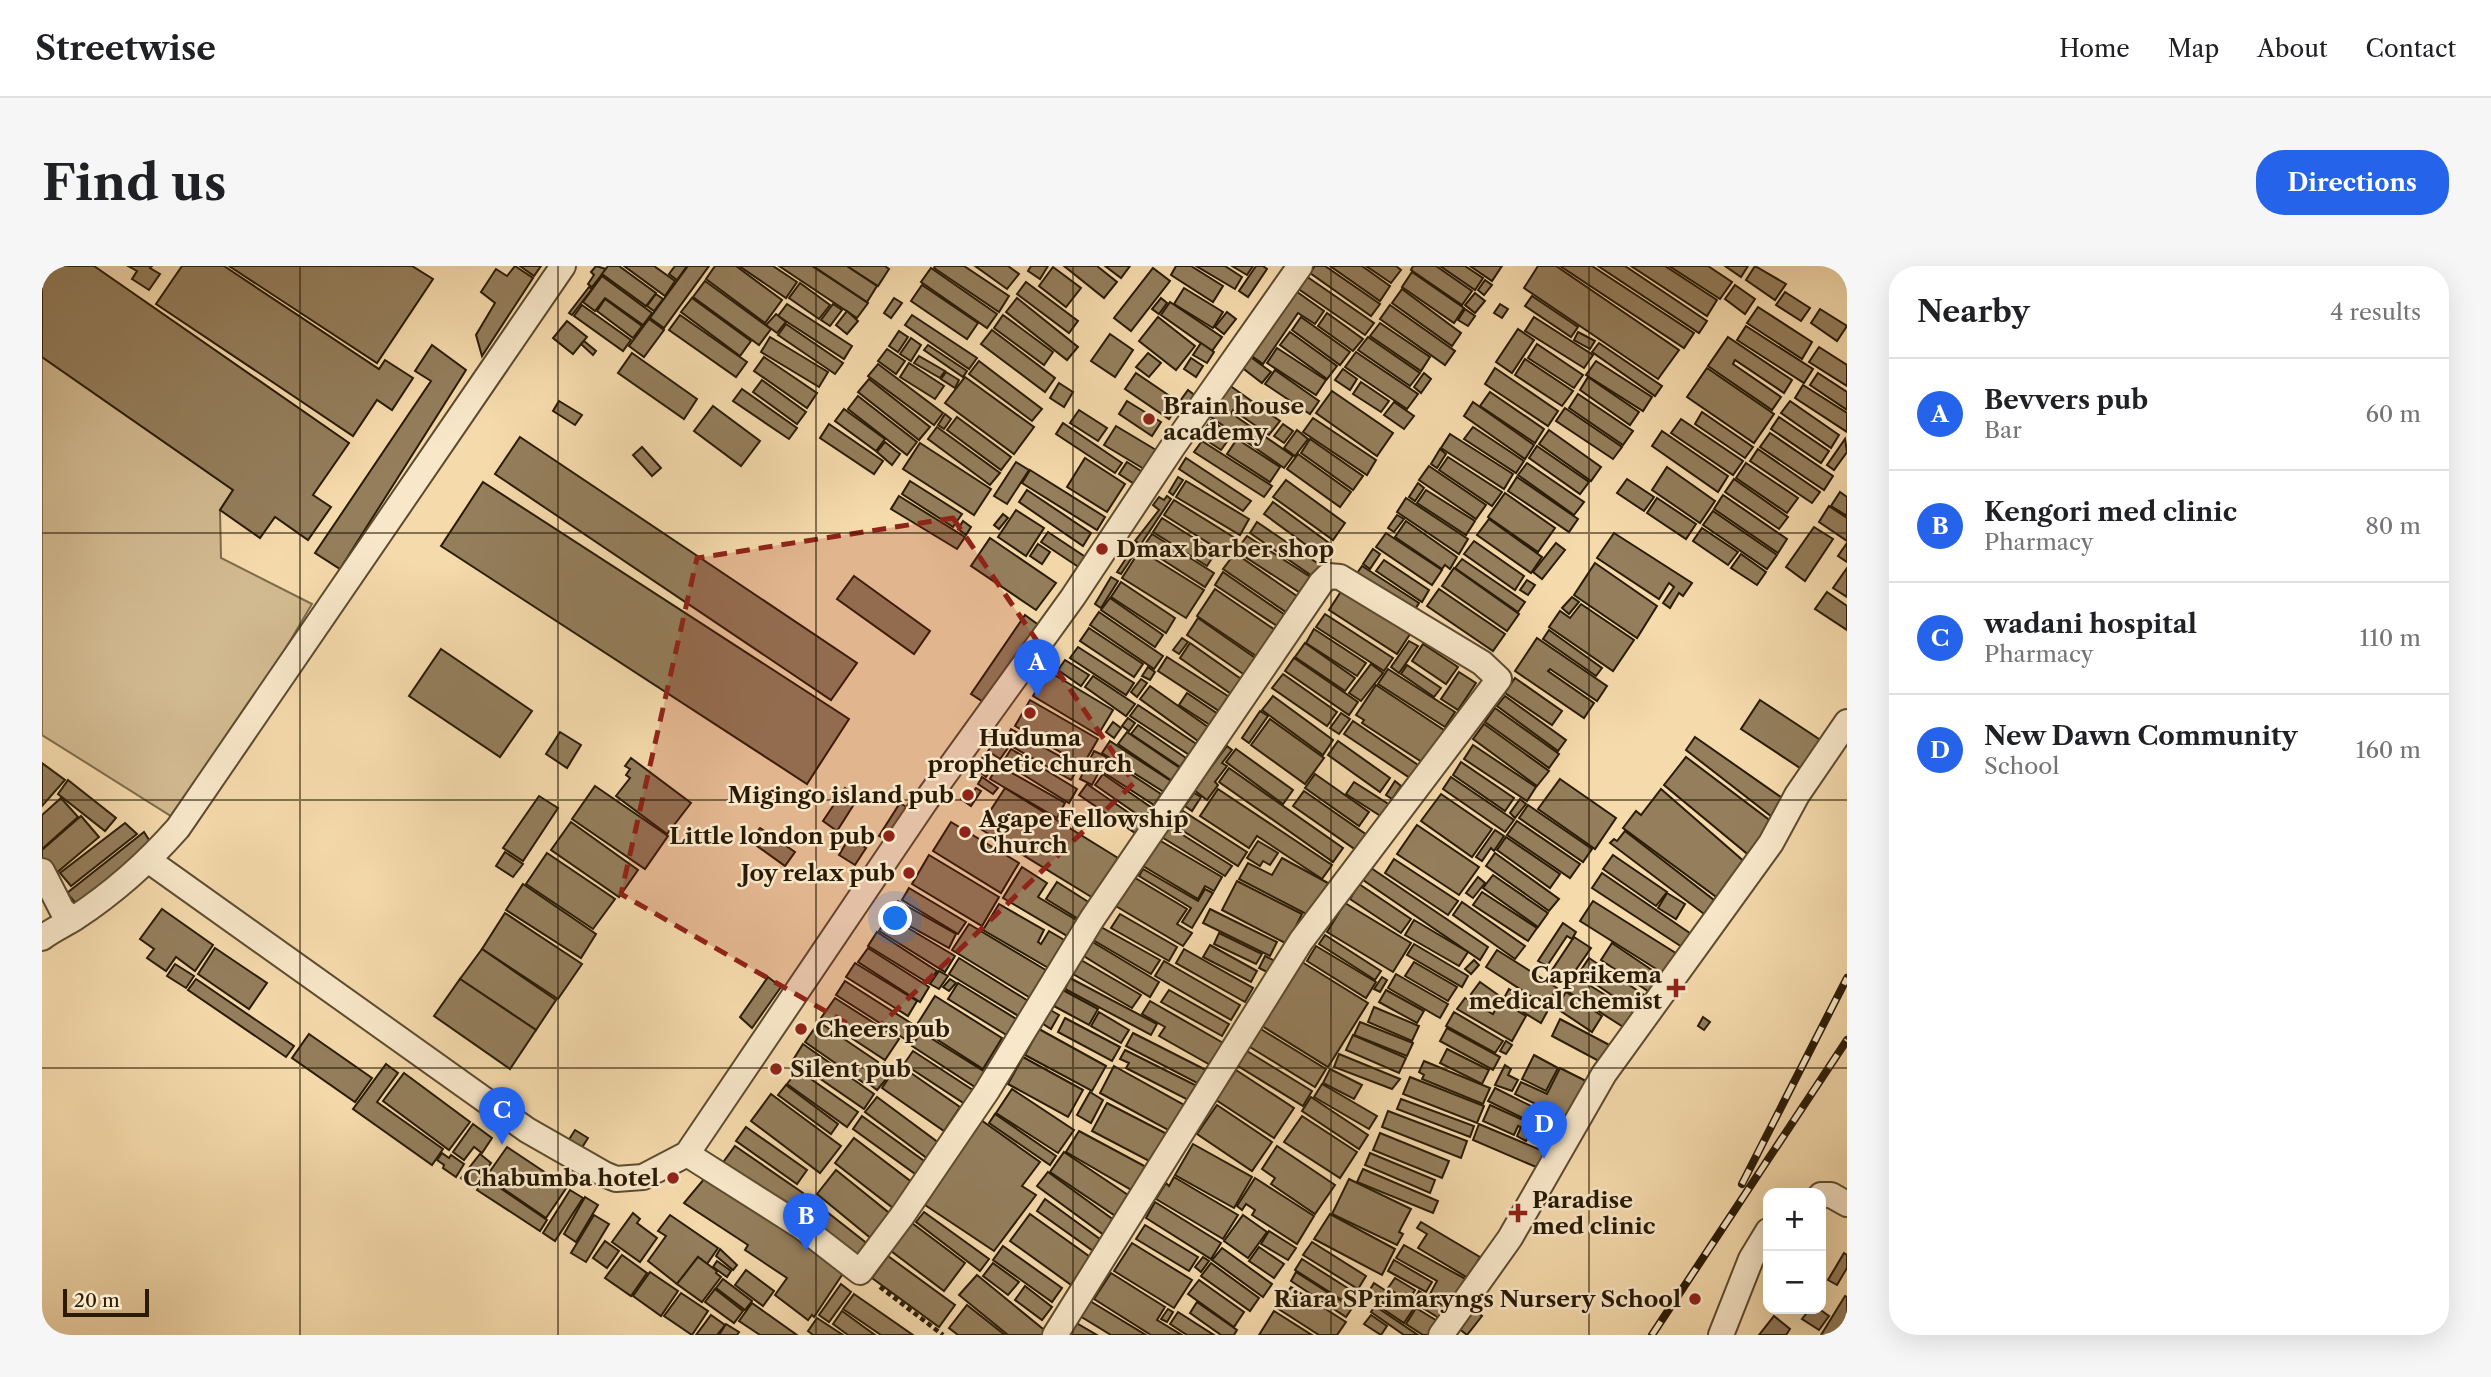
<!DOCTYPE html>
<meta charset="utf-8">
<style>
body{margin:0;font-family:"Libre Caslon Text",serif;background:#f6f6f6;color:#202124}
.controls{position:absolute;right:21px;bottom:21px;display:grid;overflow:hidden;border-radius:14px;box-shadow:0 7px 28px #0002}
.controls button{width:63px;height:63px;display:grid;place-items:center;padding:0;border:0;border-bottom:2px solid #e0e0e0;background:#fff;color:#202124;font:35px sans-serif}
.scale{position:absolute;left:21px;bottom:18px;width:86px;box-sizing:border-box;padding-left:7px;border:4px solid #2a1b05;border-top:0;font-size:19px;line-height:24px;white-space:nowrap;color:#2a1b05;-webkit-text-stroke:5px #f8e7c9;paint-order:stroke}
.you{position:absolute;left:854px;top:653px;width:24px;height:24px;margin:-18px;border:5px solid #fff;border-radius:50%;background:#1a73e8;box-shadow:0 0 0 10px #1a73e833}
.badge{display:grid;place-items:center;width:46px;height:46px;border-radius:50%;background:#2563eb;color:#fff;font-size:23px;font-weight:700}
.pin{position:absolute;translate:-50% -58px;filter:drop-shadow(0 2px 4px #0008)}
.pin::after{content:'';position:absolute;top:37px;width:24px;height:21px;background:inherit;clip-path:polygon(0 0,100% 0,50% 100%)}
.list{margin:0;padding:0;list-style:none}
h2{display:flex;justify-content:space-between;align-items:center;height:91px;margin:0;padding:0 28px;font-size:30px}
h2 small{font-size:23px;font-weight:400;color:#757577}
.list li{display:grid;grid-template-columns:46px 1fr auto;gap:21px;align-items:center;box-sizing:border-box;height:112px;padding:0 28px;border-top:2px solid #e0e0e0}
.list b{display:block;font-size:26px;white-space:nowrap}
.list p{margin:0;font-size:23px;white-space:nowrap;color:#757577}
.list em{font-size:23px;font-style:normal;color:#757577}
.map{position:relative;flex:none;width:1805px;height:1069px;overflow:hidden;border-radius:28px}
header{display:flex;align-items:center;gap:42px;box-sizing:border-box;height:98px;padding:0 35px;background:#fff;border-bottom:2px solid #e0e0e0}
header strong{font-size:33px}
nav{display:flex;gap:38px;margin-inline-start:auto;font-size:24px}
.intro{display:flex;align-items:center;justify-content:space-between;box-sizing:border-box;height:168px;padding:0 42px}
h1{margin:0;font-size:49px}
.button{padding:18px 32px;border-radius:28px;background:#2563eb;color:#fff;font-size:24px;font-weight:700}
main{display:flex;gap:42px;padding:0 42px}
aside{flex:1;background:#fff;border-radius:28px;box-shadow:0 7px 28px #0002}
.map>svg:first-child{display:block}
.green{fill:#d2ba90;stroke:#7e6a4a;stroke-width:2}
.building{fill:#947e5c;stroke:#2a1b05;stroke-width:2}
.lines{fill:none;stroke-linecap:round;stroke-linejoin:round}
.minor-casing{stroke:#5d4b2f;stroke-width:28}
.path{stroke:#2a1b05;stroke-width:4.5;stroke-dasharray:5 3.5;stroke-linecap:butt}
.minor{stroke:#f8e7c9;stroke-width:24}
.rail-casing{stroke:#2a1b05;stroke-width:8}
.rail{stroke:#f8e7c9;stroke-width:5;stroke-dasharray:16;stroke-linecap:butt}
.marked{fill:#8f2418;fill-opacity:0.2;stroke:#8f2418;stroke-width:5;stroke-dasharray:14 9;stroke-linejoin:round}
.grid{fill:none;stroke:#2a1b05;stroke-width:2;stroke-opacity:0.55}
.poi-dot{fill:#8f2418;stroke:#f8e7c9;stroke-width:2.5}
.labels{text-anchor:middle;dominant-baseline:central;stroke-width:5;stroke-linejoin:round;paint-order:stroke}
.poi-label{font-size:23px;font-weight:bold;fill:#2a1b05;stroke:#f8e7c9;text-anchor:start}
</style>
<header>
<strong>Streetwise</strong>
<nav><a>Home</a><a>Map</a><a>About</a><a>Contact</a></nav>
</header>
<div class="intro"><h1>Find us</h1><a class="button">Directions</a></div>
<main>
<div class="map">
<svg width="1805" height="1069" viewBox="0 0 1805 1069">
<rect width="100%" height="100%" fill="#f5daac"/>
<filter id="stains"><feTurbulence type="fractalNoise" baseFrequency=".00286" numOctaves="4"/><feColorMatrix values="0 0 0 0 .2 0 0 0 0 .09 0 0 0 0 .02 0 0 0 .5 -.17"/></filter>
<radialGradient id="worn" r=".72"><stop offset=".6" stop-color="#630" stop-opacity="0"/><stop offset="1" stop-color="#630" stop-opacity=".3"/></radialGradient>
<!-- green -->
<polygon class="green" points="0,91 191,224 178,244 179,292 270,338 140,557 0,469"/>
<!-- building -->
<g class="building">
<polygon points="0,0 52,0 307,177 271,229 289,241 266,274 233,251 218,272 178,244 191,224 0,91"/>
<polygon points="86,0 110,0 108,2 118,8 107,24 90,13 95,5"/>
<polygon points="140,0 182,0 337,103 343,94 371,112 350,144 335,134 311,170 114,38"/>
<polygon points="187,0 370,0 391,13 335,97"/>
<polygon points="473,0 491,12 440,90 434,69 453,37 439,26 454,3 465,10"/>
<polygon points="478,0 499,0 492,10"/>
<polygon points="554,0 564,3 550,21 546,18 552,9 549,6"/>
<polygon points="566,0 577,0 614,27 604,40 560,8"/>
<polygon points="582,0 612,0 633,15 623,30"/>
<polygon points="633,0 645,0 635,14 627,8"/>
<polygon points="646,0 667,0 622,62 608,52"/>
<polygon points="673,0 694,0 740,34 723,57 664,13"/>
<polygon points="697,0 731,0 755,16 744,32"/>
<polygon points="737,0 770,0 826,37 815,52"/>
<polygon points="771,0 805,0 835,20 825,36"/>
<polygon points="805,0 843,0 847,3 836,20"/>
<polygon points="893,0 922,0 967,30 957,46 892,2"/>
<polygon points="933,0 966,0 977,8 965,23"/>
<polygon points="989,0 1006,0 998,13 986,5"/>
<polygon points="1022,0 1055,0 1075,16 1062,32"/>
<polygon points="1063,0 1088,0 1079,12"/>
<polygon points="1134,0 1149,0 1181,20 1171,36 1129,9"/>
<polygon points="1154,0 1183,0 1200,11 1193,23"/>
<polygon points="1190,0 1211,0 1205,9"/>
<polygon points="1214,0 1221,0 1225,3 1206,31 1197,25"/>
<polygon points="1273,0 1283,0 1338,38 1329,50 1268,7"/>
<polygon points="1288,0 1320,0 1348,20 1338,35"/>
<polygon points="1324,0 1354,0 1359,4 1349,17"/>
<polygon points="1371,0 1394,0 1430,25 1420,39 1369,4"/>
<polygon points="1398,0 1423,0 1441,12 1433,24"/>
<polygon points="1428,0 1460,0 1450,15"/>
<polygon points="1496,0 1514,0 1637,84 1616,113 1482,22"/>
<polygon points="1518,0 1550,0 1652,67 1642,82"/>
<polygon points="1556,0 1583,0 1665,55 1657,67"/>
<polygon points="1589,0 1623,0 1675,34 1665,50"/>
<polygon points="1627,0 1666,0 1690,16 1678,33"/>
<polygon points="1683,0 1706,0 1699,11"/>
<polygon points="1713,0 1744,18 1733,34 1704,14"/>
<polygon points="1011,1 1039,22 1024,41 997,20"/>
<polygon points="889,2 955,48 945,62 879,16"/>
<polygon points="1111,2 1128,15 1089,65 1072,52"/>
<polygon points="1370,6 1422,42 1412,57 1360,21"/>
<polygon points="560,10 610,47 601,59 563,32 553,45 541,36"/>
<polygon points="1264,10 1332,57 1323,69 1255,22"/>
<polygon points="1443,14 1450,19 1442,29 1436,24"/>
<polygon points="663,15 729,63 717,79 651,31"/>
<polygon points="984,16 1036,55 1027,67 975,28"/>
<polygon points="758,17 788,39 777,53 747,32"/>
<polygon points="880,19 936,57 925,73 869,35"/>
<polygon points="1693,19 1713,33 1703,48 1683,33"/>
<polygon points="547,21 550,23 530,49 527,47"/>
<polygon points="1142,22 1181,46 1171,62 1132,38"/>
<polygon points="1251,23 1282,45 1273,58 1256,47 1221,98 1207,88"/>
<polygon points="1360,23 1419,67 1410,80 1350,37"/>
<polygon points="1743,26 1768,42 1759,55 1734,39"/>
<polygon points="1433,27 1443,35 1433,47 1423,39"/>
<polygon points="614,28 621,33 612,45 605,40"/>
<polygon points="1490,30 1536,61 1529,71 1483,40"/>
<polygon points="650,32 709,75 698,90 639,46"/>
<polygon points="852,32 860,37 849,52 842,47"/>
<polygon points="975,32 1036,81 1025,94 964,46"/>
<polygon points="1119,32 1125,37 1117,48 1110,43"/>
<polygon points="563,33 600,60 591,72 555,45"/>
<polygon points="1128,36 1180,71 1170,85 1119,49"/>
<polygon points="745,38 810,80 802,93 736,50"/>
<polygon points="791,38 800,44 788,60 779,54"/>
<polygon points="1458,38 1466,43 1460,52 1452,47"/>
<polygon points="540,39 589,74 581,85 532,50"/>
<polygon points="1348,39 1413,85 1403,99 1338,53"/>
<polygon points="1716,41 1770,76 1760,93 1705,57"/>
<polygon points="1423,43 1433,50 1426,60 1416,54"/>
<polygon points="1778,43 1805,60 1795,75 1769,57"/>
<polygon points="805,45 816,55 805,68 794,59"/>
<polygon points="1185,46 1194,53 1182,68 1173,61"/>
<polygon points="1285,47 1321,73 1311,85 1276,60"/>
<polygon points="734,48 744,56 735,67 724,59"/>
<polygon points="638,49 705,96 694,111 627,64"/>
<polygon points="870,49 935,92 927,103 863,59"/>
<polygon points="961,49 1011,86 1002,99 952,62"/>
<polygon points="1116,51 1153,80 1134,104 1097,75"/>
<polygon points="1259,51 1308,86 1298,99 1250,64"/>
<polygon points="1492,51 1551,89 1542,102 1483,65"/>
<polygon points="607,53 622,64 602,91 587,80"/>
<polygon points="525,55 545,71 531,88 511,72"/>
<polygon points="1338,57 1388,91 1379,105 1328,70"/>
<polygon points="744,58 801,97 793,108 736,69"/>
<polygon points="1704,60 1771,103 1762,117 1695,74"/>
<polygon points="1476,63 1492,74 1470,107 1454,96"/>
<polygon points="950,64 1013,112 1003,126 939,78"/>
<polygon points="857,65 866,71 856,86 847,80"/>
<polygon points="1248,66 1295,100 1285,113 1238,79"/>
<polygon points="1536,66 1553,75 1548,83 1532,74"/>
<polygon points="1068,68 1091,84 1073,111 1049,95"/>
<polygon points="728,71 786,106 777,121 719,86"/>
<polygon points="1326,71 1378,107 1368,120 1316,84"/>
<polygon points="1686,71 1750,114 1742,127 1693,94 1691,98 1739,131 1730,144 1666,100"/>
<polygon points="869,72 879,79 869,95 858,88"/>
<polygon points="542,75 554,85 551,89 539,78"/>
<polygon points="1159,77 1172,86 1165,97 1151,89"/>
<polygon points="1557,77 1620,120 1613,130 1550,86"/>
<polygon points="1495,78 1541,109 1532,122 1486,92"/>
<polygon points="390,79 424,104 298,303 273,287 389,115 373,105"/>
<polygon points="886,79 925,105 921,111 882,84"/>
<polygon points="1777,81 1805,99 1805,120 1767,96"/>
<polygon points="1235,82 1284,114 1274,129 1225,97"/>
<polygon points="845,83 863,95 854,108 836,95"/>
<polygon points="1314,86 1376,128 1365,143 1303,101"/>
<polygon points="590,87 655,133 642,153 576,107"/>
<polygon points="1106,87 1119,97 1107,111 1094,101"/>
<polygon points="1206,89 1229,106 1220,117 1198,100"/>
<polygon points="877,90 903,105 898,112 872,97"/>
<polygon points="722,91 775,127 765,142 712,105"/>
<polygon points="1149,92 1161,100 1154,111 1142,103"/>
<polygon points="1483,93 1531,125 1520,140 1473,109"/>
<polygon points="937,95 1000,143 990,155 927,108"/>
<polygon points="1554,95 1610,131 1601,145 1544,109"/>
<polygon points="867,97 902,120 893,133 858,111"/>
<polygon points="836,98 901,147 892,159 826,110"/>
<polygon points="1453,102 1516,145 1506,160 1443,118"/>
<polygon points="1665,102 1732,148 1712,177 1645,131"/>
<polygon points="1301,103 1315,113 1308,124 1293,114"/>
<polygon points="1233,104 1277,135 1268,148 1223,118"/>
<polygon points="904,106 917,114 913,122 899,113"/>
<polygon points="1094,107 1138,137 1127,153 1083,123"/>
<polygon points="1382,107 1389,113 1379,127 1372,121"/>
<polygon points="1776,107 1805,126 1805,144 1768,119"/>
<polygon points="923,111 992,161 972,188 903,137"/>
<polygon points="1546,111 1597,146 1588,159 1538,124"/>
<polygon points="827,113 888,161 877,174 816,126"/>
<polygon points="720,114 764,146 755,158 711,126"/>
<polygon points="1319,116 1347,135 1339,146 1311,128"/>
<polygon points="1017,117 1031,126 1022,141 1008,132"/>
<polygon points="1187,119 1238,155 1227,169 1191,144 1189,147 1251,190 1242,202 1166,149"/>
<polygon points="1761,119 1805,147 1805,166 1753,132"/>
<polygon points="700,123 755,162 747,173 691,135"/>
<polygon points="1146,124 1155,131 1147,142 1138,135"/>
<polygon points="1290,125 1351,167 1335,190 1274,147"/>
<polygon points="1448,126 1502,163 1493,177 1438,140"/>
<polygon points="1536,128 1591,165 1581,179 1527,142"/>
<polygon points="816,130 875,176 865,189 806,143"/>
<polygon points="517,135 540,149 533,159 511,145"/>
<polygon points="1085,135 1119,156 1110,170 1077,148"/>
<polygon points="1748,135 1797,169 1789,182 1739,147"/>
<polygon points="1352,136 1372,150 1362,163 1342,149"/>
<polygon points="1431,136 1492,179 1483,193 1422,150"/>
<polygon points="671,140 718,175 699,200 652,165"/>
<polygon points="1523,142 1580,181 1571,193 1514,155"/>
<polygon points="802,143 843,173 834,185 793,155"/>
<polygon points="1037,144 1065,162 1056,175 1028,157"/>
<polygon points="1660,146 1711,181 1703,192 1653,158"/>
<polygon points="903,148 909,153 902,163 896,159"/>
<polygon points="915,151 969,191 959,204 905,164"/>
<polygon points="1737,151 1787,185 1779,197 1729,163"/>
<polygon points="1271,152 1334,194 1325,209 1261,166"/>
<polygon points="1639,153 1701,195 1691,209 1629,167"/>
<polygon points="1169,154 1190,169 1179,184 1158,170"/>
<polygon points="1021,157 1080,197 1073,207 1014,168"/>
<polygon points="787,158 841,195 832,208 778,172"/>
<polygon points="1241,158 1251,165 1242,177 1232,170"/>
<polygon points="1074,160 1114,184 1102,203 1062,179"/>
<polygon points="895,161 958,207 948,219 886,173"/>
<polygon points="1431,161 1482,195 1474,207 1422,173"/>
<polygon points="1255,164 1266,173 1253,190 1242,182"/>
<polygon points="1507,164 1559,201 1549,215 1497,178"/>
<polygon points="1620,165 1686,210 1676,226 1610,180"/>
<polygon points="1728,167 1791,210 1782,224 1718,181"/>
<polygon points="1408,168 1471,208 1462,223 1399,182"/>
<polygon points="478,171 815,397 789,434 453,208"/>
<polygon points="1195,173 1238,201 1228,216 1185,188"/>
<polygon points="1268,173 1321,210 1311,224 1259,187"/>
<polygon points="1803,173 1805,186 1792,204 1785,199"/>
<polygon points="1160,175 1230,220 1222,231 1152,186"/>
<polygon points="843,176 858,188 850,199 835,186"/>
<polygon points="878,177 949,223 932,249 861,203"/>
<polygon points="1495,180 1547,216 1538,228 1487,192"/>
<polygon points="600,181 619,202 610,210 591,189"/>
<polygon points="1398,183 1404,188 1395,202 1389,198"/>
<polygon points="1716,183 1778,226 1770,237 1708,195"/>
<polygon points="1256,188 1309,226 1298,241 1245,203"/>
<polygon points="1406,191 1460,226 1450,240 1397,204"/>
<polygon points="1043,192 1083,218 1065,246 1025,221"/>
<polygon points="1144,192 1209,235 1201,245 1137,203"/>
<polygon points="974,196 987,204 965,238 952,230"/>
<polygon points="1085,196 1102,207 1094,219 1077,208"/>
<polygon points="1485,197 1542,236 1532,249 1476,209"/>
<polygon points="1704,197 1756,232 1745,247 1694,212"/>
<polygon points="1387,200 1444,239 1434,253 1377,214"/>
<polygon points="1625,201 1673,235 1658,257 1610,224"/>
<polygon points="988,204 1063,251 1055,264 980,217"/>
<polygon points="1136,211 1141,214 1131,229 1127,226"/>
<polygon points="1475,211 1536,253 1527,266 1466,225"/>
<polygon points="1585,213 1612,231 1602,245 1575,227"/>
<polygon points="1692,213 1746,251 1737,263 1683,226"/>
<polygon points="1244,214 1303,257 1291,274 1231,231"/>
<polygon points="868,215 920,248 911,261 860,228"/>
<polygon points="1144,215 1207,253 1198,269 1134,231"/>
<polygon points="441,216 807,453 765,518 399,280"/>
<polygon points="1376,217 1382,222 1373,235 1367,231"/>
<polygon points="985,224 1049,267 1041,280 977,236"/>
<polygon points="1384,224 1433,255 1424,269 1375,237"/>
<polygon points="1798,226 1805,231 1805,250 1789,240"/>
<polygon points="1463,227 1513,262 1496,286 1446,251"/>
<polygon points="1681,229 1745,273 1736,287 1672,243"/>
<polygon points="857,230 923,271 915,283 849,243"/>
<polygon points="1125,230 1129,233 1079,308 1075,306 1095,276 1093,275 1117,244 1111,239 1117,231 1122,234"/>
<polygon points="1364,232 1426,273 1417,288 1355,246"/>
<polygon points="1615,232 1654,258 1644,273 1605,247"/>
<polygon points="1132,234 1193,272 1184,288 1122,249"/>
<polygon points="1231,236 1287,277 1278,289 1222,248"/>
<polygon points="1787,240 1805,252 1805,275 1777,256"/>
<polygon points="974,244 1002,262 984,290 956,271"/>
<polygon points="1671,245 1735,289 1725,303 1661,259"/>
<polygon points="961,248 966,252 957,263 952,259"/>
<polygon points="1355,249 1362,253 1352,266 1346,262"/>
<polygon points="1120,252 1174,286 1165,300 1111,266"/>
<polygon points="1447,253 1500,291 1489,307 1435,269"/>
<polygon points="921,255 929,261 924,269 916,263"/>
<polygon points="1364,255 1415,291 1408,303 1403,299 1400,303 1353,271"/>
<polygon points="1215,256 1281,301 1273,312 1208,267"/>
<polygon points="1772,261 1791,273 1763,315 1744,301"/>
<polygon points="1660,262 1696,286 1686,299 1651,275"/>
<polygon points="1006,266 1045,292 1038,302 999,276"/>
<polygon points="1344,267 1400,304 1390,319 1334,281"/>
<polygon points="1572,267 1650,317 1641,330 1637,327 1628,342 1621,337 1632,321 1627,317 1617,333 1555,292"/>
<polygon points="1110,268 1172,307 1163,321 1101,281"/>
<polygon points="1205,270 1273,314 1263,330 1194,285"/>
<polygon points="948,272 1014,317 994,344 929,300"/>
<polygon points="1432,275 1482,310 1473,324 1422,288"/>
<polygon points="1514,277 1523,284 1500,313 1491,306"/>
<polygon points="1805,277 1805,296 1796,290"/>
<polygon points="996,278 1008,286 1000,298 988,290"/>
<polygon points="1331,283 1338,288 1328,303 1321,298"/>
<polygon points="1098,284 1162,324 1144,352 1080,312"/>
<polygon points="1193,287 1262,335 1251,351 1181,303"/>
<polygon points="1699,288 1724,306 1715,319 1689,302"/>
<polygon points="1420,293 1483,336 1476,346 1413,302"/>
<polygon points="1342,294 1387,324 1380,336 1334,305"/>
<polygon points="1553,297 1615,340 1595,372 1532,329"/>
<polygon points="1320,300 1377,337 1369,350 1311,313"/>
<polygon points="1412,302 1477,348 1465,365 1400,320"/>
<polygon points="1805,302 1805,331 1791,322"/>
<polygon points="1181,306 1246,351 1238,362 1173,319"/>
<polygon points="812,310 888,365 872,388 795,333"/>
<polygon points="1069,311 1076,315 1059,342 1053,338"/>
<polygon points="1485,314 1493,319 1486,329 1478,324"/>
<polygon points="1079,316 1133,352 1124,367 1069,331"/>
<polygon points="1302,321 1370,365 1355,388 1287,344"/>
<polygon points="1173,323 1239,368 1220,394 1155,350"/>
<polygon points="1397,323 1463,368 1451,385 1385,340"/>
<polygon points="1785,326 1805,340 1805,364 1773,343"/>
<polygon points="1530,331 1537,336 1527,348 1520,342"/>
<polygon points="1068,332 1121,369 1113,381 1059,344"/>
<polygon points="1539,338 1592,374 1571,405 1507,361 1518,345 1528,352"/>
<polygon points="1057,346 1121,390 1112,403 1048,359"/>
<polygon points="1283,348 1351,392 1342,405 1274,361"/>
<polygon points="983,349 998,360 946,439 929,428"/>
<polygon points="1156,352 1219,396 1207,412 1145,369"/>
<polygon points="1047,362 1101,398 1092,411 1038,375"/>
<polygon points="1272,363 1324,397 1315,410 1264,377"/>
<polygon points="1507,364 1560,402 1554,410 1501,373"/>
<polygon points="1140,372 1146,376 1137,388 1131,384"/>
<polygon points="1495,372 1565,420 1555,435 1508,403 1506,405 1552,437 1542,452 1473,405"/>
<polygon points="1367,375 1376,380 1357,407 1349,401"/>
<polygon points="1148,377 1202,415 1192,430 1138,392"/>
<polygon points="1263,377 1313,412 1303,425 1253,391"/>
<polygon points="1381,378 1416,401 1404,418 1370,395"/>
<polygon points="1036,381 1092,417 1084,429 1028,392"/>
<polygon points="399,383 490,445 458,491 367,430"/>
<polygon points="1125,391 1186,430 1177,445 1116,405"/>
<polygon points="1252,392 1316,436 1307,449 1243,405"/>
<polygon points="1023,394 1047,409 1039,420 1016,404"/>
<polygon points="1329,398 1341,407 1319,435 1307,427"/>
<polygon points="1365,399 1399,422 1392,431 1359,408"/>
<polygon points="1106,401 1113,406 1108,414 1100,410"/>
<polygon points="1346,403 1413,446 1403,461 1336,418"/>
<polygon points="1006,405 1071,444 1056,469 991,430"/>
<polygon points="1417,406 1434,417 1416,444 1399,433"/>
<polygon points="1241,408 1295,446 1285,460 1230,422"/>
<polygon points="1051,410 1093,438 1084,450 1043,421"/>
<polygon points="1473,412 1520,445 1510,459 1463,427"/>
<polygon points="1099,413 1105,417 1095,431 1089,426"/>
<polygon points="1334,419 1405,466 1383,498 1320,457 1322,454 1314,449"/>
<polygon points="1108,420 1166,461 1156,475 1098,433"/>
<polygon points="1145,427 1176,448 1168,459 1137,439"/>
<polygon points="1231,430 1291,474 1281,489 1220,444"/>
<polygon points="1463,430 1524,474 1516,485 1455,440"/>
<polygon points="988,434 1056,473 1041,499 973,460"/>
<polygon points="1718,434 1780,475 1761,504 1699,463"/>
<polygon points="1096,439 1156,479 1149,490 1088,450"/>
<polygon points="1453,442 1517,488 1507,502 1443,456"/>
<polygon points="1218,445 1226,450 1207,477 1200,472"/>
<polygon points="1299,447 1308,453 1297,468 1288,462"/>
<polygon points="1086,452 1093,457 1087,465 1080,460"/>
<polygon points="1228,453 1282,492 1263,518 1209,479"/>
<polygon points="1311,455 1382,503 1374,516 1302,468"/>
<polygon points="1071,456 1079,462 1072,472 1064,466"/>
<polygon points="1442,458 1507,505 1495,520 1431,473"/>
<polygon points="1096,459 1144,492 1138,501 1089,468"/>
<polygon points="969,463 1037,501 1029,514 962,476"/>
<polygon points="518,466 539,479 525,502 504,488"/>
<polygon points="1085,466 1141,504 1133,517 1076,478"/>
<polygon points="1653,471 1746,536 1734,554 1644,484"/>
<polygon points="954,474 966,482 958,493 946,485"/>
<polygon points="1068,475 1129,515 1122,526 1060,487"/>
<polygon points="1296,475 1348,512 1338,526 1286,489"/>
<polygon points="1431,479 1494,521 1485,535 1422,493"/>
<polygon points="1185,480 1190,484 1180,497 1185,500 1173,516 1176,519 1165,534 1152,524"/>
<polygon points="969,483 1035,523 1027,537 961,496"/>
<polygon points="1194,483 1251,524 1241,538 1184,496"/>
<polygon points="1052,485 1065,491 1050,519 1038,513"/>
<polygon points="941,491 952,499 944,511 933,502"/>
<polygon points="1644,491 1734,559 1709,591 1622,519"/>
<polygon points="589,492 649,537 625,568 574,530 588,512 584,509 588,503 583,500"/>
<polygon points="1069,495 1119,528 1112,539 1061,506"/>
<polygon points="1419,496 1472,532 1463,545 1411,509"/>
<polygon points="0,497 23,514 0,540"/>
<polygon points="956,499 1023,537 1015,552 948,513"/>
<polygon points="1187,502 1301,582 1291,596 1177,516"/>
<polygon points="1061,508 1110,542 1102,553 1053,519"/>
<polygon points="1273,508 1327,546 1317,560 1263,522"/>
<polygon points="940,511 956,522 951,528 936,518"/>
<polygon points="1409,511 1472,554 1463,566 1401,523"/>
<polygon points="1518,513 1574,552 1553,583 1496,543"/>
<polygon points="26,514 74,552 63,565 16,528"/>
<polygon points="1353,515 1359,520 1350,533 1344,529"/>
<polygon points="1312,516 1348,539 1340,551 1304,528"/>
<polygon points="1045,518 1103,558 1096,569 1037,529"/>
<polygon points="553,520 626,570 603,603 530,553"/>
<polygon points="803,522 816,532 795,565 781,555"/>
<polygon points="934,522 939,525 929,540 919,533 926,523 931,526"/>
<polygon points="963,522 1076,592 1051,632 937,562"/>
<polygon points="1176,523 1290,599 1280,613 1215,570 1207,582 1158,550"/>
<polygon points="1619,523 1705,598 1681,636 1581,562 1594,545 1599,549"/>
<polygon points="1262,525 1325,569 1314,584 1251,540"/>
<polygon points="1152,527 1159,531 1150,545 1143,540"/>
<polygon points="1399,528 1450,563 1430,591 1379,555"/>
<polygon points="497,530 516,542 481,595 461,582"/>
<polygon points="19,532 36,551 0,583 0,549"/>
<polygon points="1478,533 1484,538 1473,552 1468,547"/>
<polygon points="858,537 869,544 848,576 837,570"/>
<polygon points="1486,539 1550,583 1541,596 1477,552"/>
<polygon points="1141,545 1205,586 1196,600 1132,559"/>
<polygon points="39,550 57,571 12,609 0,594 0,584"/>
<polygon points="1475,555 1538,598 1528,612 1465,569"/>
<polygon points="529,556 596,604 577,631 509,584"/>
<polygon points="909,556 977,597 959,627 891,585"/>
<polygon points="83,557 95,568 29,620 18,607"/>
<polygon points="1125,559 1190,600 1183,610 1118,570"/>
<polygon points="1375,559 1437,601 1417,629 1355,588"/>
<polygon points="718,562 753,586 743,600 708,575"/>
<polygon points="1453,564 1462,570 1452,585 1449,582 1440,595 1434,591"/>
<polygon points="1583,565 1681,641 1670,654 1568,577 1572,573 1575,575"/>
<polygon points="102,566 109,577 35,639 25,627"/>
<polygon points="1464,571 1518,608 1508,622 1455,584"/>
<polygon points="807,572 824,582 813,599 797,589"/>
<polygon points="1117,574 1180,611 1172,625 1163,620 1156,633 1101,600"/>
<polygon points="1216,575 1236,587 1228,599 1221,595 1218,600 1205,592"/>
<polygon points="463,586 481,598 471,611 454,600"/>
<polygon points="505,587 573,633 551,663 484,618"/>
<polygon points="1453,587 1517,633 1507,645 1444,600"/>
<polygon points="887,589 957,631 940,660 870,618"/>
<polygon points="1571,589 1625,626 1614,640 1561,603"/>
<polygon points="1240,592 1286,617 1268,650 1197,613 1206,597 1230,609"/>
<polygon points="1352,593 1416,635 1406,649 1343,607"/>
<polygon points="980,601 1005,617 996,631 1036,655 1027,671 961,632"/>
<polygon points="1329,602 1446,681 1438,694 1321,614"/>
<polygon points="1101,603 1156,635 1163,623 1171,627 1150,662 1140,656 1149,642 1097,610"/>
<polygon points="1560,607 1655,672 1646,685 1550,622"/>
<polygon points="1451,609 1506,647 1496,661 1441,622"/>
<polygon points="1090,610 1145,643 1135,658 1150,667 1141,680 1072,639"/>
<polygon points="1436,611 1443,617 1431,632 1424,627"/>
<polygon points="1195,615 1260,648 1245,678 1180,644"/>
<polygon points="1015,616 1048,637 1038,654 1004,633"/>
<polygon points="481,618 554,668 539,692 464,644"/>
<polygon points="1317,618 1369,653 1359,667 1308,633"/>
<polygon points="867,622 924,656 916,668 860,634"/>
<polygon points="1440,626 1495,662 1486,675 1431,639"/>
<polygon points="1625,627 1643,638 1634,653 1616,642"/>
<polygon points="856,635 914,668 907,682 848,649"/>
<polygon points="1551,635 1640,691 1627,711 1538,655"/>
<polygon points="1420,636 1483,680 1473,693 1411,649"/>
<polygon points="1303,637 1369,677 1351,706 1285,666"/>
<polygon points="957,638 1002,664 996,676 999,678 1007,665 1024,675 1008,703 941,664"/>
<polygon points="120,643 171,679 153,705 134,691 124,705 105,692 112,683 98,673"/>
<polygon points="1168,643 1235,676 1228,690 1161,657"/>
<polygon points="463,647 540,698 516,733 440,683"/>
<polygon points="1078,648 1135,681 1127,695 1069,662"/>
<polygon points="846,650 913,690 903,706 837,665"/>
<polygon points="1372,654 1426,686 1417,700 1363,669"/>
<polygon points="1521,657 1534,666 1530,673 1525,670 1505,700 1496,695"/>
<polygon points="927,658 1007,706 990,733 910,684"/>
<polygon points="1059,661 1118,694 1109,708 1051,674"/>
<polygon points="835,666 895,705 886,717 826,680"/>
<polygon points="1177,667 1220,688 1214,698 1172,678"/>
<polygon points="1283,669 1339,705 1333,714 1277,678"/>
<polygon points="1532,671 1549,682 1524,718 1508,707"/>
<polygon points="1049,675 1117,716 1108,731 1040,689"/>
<polygon points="1570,677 1626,715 1615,731 1559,694"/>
<polygon points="1372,678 1426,710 1420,721 1365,689"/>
<polygon points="1168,679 1215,705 1209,716 1161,691"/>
<polygon points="1274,680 1334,716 1324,732 1265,695"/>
<polygon points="173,682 225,717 207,743 156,708"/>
<polygon points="826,682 887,721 878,736 816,696"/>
<polygon points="440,683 514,734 494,764 418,713"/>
<polygon points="1142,683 1211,722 1203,736 1134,697"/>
<polygon points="1455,684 1515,722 1504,740 1444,701"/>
<polygon points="1223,690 1233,695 1227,707 1217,702"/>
<polygon points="917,692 988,736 978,751 907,708"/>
<polygon points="1547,692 1611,735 1601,750 1537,707"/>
<polygon points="1039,694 1099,729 1090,742 1031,708"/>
<polygon points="1432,694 1437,699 1429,708 1423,703"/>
<polygon points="1122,695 1198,739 1189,754 1113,710"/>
<polygon points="1260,696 1326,737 1286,801 1220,760"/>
<polygon points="1372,696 1415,721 1406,735 1363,710"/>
<polygon points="813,697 875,735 866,750 804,711"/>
<polygon points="133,698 152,710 144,722 125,710"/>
<polygon points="897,705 906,710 897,723 888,718"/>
<polygon points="1354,708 1406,738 1398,752 1346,722"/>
<polygon points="726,711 739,721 710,762 698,751"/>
<polygon points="1340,711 1345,714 1338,726 1332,723"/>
<polygon points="1534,711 1599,751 1589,766 1525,725"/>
<polygon points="1028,712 1115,758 1109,769 1023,723"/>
<polygon points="154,713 252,780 244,791 146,724"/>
<polygon points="418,713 494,764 468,803 392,750"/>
<polygon points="908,713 914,717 907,725 901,721"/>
<polygon points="803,715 872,759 869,764 875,768 869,777 794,729"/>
<polygon points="1438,716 1459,731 1450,743 1429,728"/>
<polygon points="916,717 976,754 966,770 906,733"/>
<polygon points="1019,723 1056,743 1047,759 1010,739"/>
<polygon points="1467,723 1505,746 1499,757 1461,734"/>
<polygon points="1127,724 1187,758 1180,770 1119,736"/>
<polygon points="1344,724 1382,745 1375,757 1337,736"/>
<polygon points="1524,726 1560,750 1550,766 1514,742"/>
<polygon points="893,730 960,772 941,803 874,760"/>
<polygon points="793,732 857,773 843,794 779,752"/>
<polygon points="1423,732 1451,748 1458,735 1484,750 1470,775 1415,743"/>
<polygon points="1108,735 1183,778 1170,800 1117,770 1123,761 1100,748"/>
<polygon points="1332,741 1377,760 1370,775 1326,756"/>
<polygon points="1005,742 1017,749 1009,763 998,756"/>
<polygon points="1057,746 1087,764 1079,777 1049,760"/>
<polygon points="1412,746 1461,775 1453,787 1404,760"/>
<polygon points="1661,751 1668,756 1662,764 1656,760"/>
<polygon points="1023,752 1078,781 1070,795 1016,766"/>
<polygon points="1518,753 1575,783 1566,800 1510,770"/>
<polygon points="777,756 836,796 822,817 763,776"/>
<polygon points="1318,756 1371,777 1365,790 1312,769"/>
<polygon points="1214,760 1284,803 1273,821 1203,778"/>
<polygon points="1405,762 1458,791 1451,804 1398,775"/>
<polygon points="997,763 1064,800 1050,825 983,789"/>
<polygon points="879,766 943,806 933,821 870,780"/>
<polygon points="1091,767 1166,805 1159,819 1084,780"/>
<polygon points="267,768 330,812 313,836 250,792"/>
<polygon points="1311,769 1364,792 1357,807 1304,784"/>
<polygon points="1464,775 1470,779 1464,788 1458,785"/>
<polygon points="761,778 832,828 822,843 751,794"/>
<polygon points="1200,782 1270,825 1261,840 1191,797"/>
<polygon points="1405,783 1447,804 1440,818 1398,797"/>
<polygon points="1083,784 1157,821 1150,836 1084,802 1087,797 1078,793"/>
<polygon points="871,785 931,824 923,838 862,798"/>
<polygon points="1297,788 1358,813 1350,823 1292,801"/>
<polygon points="1492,789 1516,802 1504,825 1480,813"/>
<polygon points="981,791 1041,824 1026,851 966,818"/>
<polygon points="1382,795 1448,822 1441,838 1380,813 1382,809 1377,806"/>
<polygon points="842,797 851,805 835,824 826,817"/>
<polygon points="344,798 356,807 335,836 401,883 390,899 311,843"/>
<polygon points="856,798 918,841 902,865 840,822"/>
<polygon points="1463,799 1469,803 1466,809 1476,814 1470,825 1453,819"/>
<polygon points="1072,800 1142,839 1128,865 1058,827"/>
<polygon points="1518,802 1554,820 1533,857 1473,828 1479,816 1505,828"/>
<polygon points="1288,803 1320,819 1312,833 1281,817"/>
<polygon points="756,804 816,846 805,861 745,818"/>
<polygon points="1194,804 1252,842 1232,872 1174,834"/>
<polygon points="362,807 428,856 407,884 341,835"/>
<polygon points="1368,811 1442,840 1435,857 1361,828"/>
<polygon points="1280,818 1335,850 1327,863 1272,831"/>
<polygon points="744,819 796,858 789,868 736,829"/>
<polygon points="1453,822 1527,859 1517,870 1446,835"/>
<polygon points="970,823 1032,864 1016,887 954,847"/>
<polygon points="1048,826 1061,834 1049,857 1035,849"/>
<polygon points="729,828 799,880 778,907 709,855"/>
<polygon points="835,831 897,877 886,893 823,846"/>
<polygon points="1269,831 1326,869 1317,883 1260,845"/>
<polygon points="1359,833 1432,860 1428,871 1355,843"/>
<polygon points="1065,837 1125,868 1109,896 1050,865"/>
<polygon points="1175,839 1230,876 1210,905 1155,868"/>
<polygon points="1448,839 1492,859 1484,875 1475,870 1479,861 1476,860 1472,869 1441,855"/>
<polygon points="1346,845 1425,875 1419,892 1340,861"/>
<polygon points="953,848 1014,890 1008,899 947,857"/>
<polygon points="820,850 885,897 876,910 811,863"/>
<polygon points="1260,850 1315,886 1298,912 1242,876"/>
<polygon points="939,854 998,896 980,920 994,929 952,985 883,939"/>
<polygon points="431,858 450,872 440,887 432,881 422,894 411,886"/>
<polygon points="1437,858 1508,888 1501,904 1431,874"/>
<polygon points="704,861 765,904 755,918 694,875"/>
<polygon points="533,864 546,872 534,891 521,883"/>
<polygon points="1037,865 1106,902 1093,926 1024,886"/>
<polygon points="1338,867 1407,895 1400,912 1331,884"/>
<polygon points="1496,870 1508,876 1505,882 1493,876"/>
<polygon points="812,872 871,917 851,942 793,897"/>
<polygon points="1151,878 1210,911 1192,942 1133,909"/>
<polygon points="693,880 761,927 745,949 677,902"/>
<polygon points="1235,880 1293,919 1273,948 1229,918 1233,912 1220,903"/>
<polygon points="465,881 525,921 504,952 444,911"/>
<polygon points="1022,886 1089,931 1075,951 1008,906"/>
<polygon points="400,887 407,892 409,889 422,898 414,911 401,902 402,899 395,894"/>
<polygon points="1328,887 1393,914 1388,927 1323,899"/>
<polygon points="438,888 449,897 431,921 419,912"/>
<polygon points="1321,903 1396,935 1391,947 1315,916"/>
<polygon points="794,904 851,950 831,974 775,928"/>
<polygon points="1006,906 1076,957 1066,972 995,920"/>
<polygon points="667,907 804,1003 772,1051 770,1049 766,1054 733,1029 745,1012 703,984 706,979 642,937"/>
<polygon points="1132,911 1196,949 1181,973 1114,933 1124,917 1127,920"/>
<polygon points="1213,912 1272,950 1255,978 1210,949 1213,944 1204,938 1200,944 1195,940"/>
<polygon points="1307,913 1369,943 1357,966 1361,968 1355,979 1290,948"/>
<polygon points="448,915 505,954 498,965 435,924 440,917 445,920"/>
<polygon points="528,924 541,932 513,975 501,967"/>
<polygon points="543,931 556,939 534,976 522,968"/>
<polygon points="766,931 827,979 812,999 751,951"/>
<polygon points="1003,933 1062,976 1054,987 995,945"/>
<polygon points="1113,936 1179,977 1169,993 1104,952"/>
<polygon points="882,946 947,993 938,1005 874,956"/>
<polygon points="591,947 598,953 595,957 615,972 598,996 570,976"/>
<polygon points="988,948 1051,993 1032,1021 968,975"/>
<polygon points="1288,948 1353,983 1340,1009 1272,973"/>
<polygon points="552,949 567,958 544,996 529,987"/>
<polygon points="628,949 676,982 665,998 656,991 635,1018 606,995 624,970 616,965"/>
<polygon points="1201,949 1225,966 1206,992 1182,975"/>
<polygon points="1379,956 1438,991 1426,1012 1376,982 1385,968 1375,962"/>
<polygon points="870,957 923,997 902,1025 849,985"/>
<polygon points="1103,959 1156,991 1147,1005 1094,973"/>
<polygon points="1227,965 1254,982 1246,994 1219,978"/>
<polygon points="563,975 577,985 565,1002 551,992"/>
<polygon points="1270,976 1324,1010 1316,1023 1261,989"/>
<polygon points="1090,977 1150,1014 1132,1042 1072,1005"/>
<polygon points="1362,979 1427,1015 1412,1042 1388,1028 1395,1015 1354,992"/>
<polygon points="961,980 1020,1022 1010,1036 951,994"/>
<polygon points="1217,981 1242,998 1232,1012 1207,995"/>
<polygon points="1180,982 1230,1018 1221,1031 1170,994"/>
<polygon points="678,983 695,999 691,1004 674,990"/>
<polygon points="1802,987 1805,989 1805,1002 1795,1019 1786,1014"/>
<polygon points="580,989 605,1007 589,1030 563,1012"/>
<polygon points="846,990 913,1039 897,1061 830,1012"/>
<polygon points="656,991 675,1005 674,1007 679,1011 660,1036 635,1018"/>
<polygon points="1161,991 1167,995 1159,1006 1153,1001"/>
<polygon points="1260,993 1318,1030 1311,1041 1253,1004"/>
<polygon points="1352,994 1390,1016 1384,1026 1346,1005"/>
<polygon points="675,995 689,1005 685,1011 671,1001"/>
<polygon points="951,997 977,1016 966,1029 941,1010"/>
<polygon points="1169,997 1217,1032 1208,1045 1159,1010"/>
<polygon points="704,1004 732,1025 721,1040 693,1019"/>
<polygon points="608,1006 636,1025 619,1050 591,1030"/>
<polygon points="1254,1006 1310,1042 1304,1051 1249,1015"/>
<polygon points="1069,1007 1123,1041 1115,1054 1140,1069 1109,1069 1052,1033"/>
<polygon points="935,1009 1006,1067 1004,1069 966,1069 917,1029"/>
<polygon points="1353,1012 1373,1024 1366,1035 1346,1022"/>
<polygon points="681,1013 710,1035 703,1044 674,1022"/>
<polygon points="1157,1014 1202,1046 1192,1061 1146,1028"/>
<polygon points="1332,1017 1350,1029 1343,1038 1326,1027"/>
<polygon points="799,1018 809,1026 787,1056 777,1049"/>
<polygon points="983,1020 1010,1041 1000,1054 973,1034"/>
<polygon points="1249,1021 1304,1056 1295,1069 1277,1069 1235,1042"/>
<polygon points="673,1023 701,1045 692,1057 663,1036"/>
<polygon points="1377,1025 1407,1043 1400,1054 1371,1036"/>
<polygon points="639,1027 666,1045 650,1069 622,1050"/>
<polygon points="812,1028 871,1069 839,1069 801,1043"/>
<polygon points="1353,1029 1372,1042 1362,1057 1332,1037 1334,1034 1345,1041"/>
<polygon points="1803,1030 1805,1031 1805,1069 1779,1069"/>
<polygon points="1043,1032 1104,1069 1069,1069 1033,1047"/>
<polygon points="1155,1036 1195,1064 1192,1069 1179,1069 1148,1047"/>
<polygon points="710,1037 755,1069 718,1069 697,1055"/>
<polygon points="925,1039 963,1069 916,1069 907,1062"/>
<polygon points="1333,1040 1376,1069 1362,1069 1329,1046"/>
<polygon points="1374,1042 1397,1056 1389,1069 1381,1069 1364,1058"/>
<polygon points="1430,1042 1440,1050 1425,1069 1415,1061"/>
<polygon points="1126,1043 1131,1046 1125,1056 1119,1053"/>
<polygon points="1768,1043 1777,1043 1787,1050 1777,1064 1760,1053"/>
<polygon points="800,1045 833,1069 806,1069 791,1058"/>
<polygon points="1232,1045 1270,1069 1217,1069"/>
<polygon points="1136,1046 1172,1069 1145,1069 1128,1058"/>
<polygon points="669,1049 683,1059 675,1069 654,1069"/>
<polygon points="1329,1049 1345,1060 1339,1069 1322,1058"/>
<polygon points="1732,1050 1748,1063 1744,1069 1717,1069"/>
<polygon points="775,1052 801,1069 771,1069 766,1065"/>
<polygon points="1031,1055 1055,1069 1025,1069"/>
<polygon points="684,1058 697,1066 695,1069 677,1069"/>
</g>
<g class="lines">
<!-- minor casing -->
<g class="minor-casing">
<g id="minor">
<polyline points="106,594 485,864 562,908 574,913 601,911 645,888 883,536 1031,331 1130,182 1258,0"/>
<polyline points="0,605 20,644 31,653"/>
<path d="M0 672C10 664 22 659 33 652 71 627 106 596 136 562L521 0"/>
<polyline points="645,888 760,961 818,1006 860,950 945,825 1050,653 1279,317 1286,310 1298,311 1440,397 1457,413 1259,675 1013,1069"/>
<polyline points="1779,929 1789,929 1805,938"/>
<polyline points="1399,1069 1468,972 1562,808 1729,577 1755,529 1805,456"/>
<polyline points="1679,1069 1709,993 1726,965"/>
</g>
</g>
<!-- path -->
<polyline class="path" points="838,1021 901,1069"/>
<!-- minor -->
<use href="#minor" class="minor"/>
<!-- rail casing -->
<g class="rail-casing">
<g id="rail">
<polyline points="1700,918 1805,712"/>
<polyline points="1610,1069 1805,774"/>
</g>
</g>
<!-- rail -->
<use href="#rail" class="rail"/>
</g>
<!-- marked area -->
<path class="marked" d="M911 252 1092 517 827 770 579 628 655 292Z"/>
<!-- grid -->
<path class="grid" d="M258 0V1069M516 0V1069M774 0V1069M1031 0V1069M1289 0V1069M1547 0V1069M0 267H1805M0 534H1805M0 802H1805"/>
<!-- markers -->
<g class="poi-dot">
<circle cx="1107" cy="153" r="7"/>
<circle cx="1060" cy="283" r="7"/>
<circle cx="988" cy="447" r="7"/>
<circle cx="926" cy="529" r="7"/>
<circle cx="923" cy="566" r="7"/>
<circle cx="847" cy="570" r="7"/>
<circle cx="867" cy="607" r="7"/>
<path d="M1630.5 711.5h7v7h7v7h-7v7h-7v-7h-7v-7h7z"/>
<circle cx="759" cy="763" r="7"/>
<circle cx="734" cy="803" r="7"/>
<circle cx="631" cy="912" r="7"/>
<path d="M1472.5 936.5h7v7h7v7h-7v7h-7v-7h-7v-7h7z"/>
<circle cx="1653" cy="1033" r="7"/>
</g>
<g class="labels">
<!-- poi labels -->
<g class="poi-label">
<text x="1121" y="140">Brain house<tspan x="1121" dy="26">academy</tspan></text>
<text x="1074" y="283">Dmax barber shop</text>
<text x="988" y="472" text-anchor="middle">Huduma<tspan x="988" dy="26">prophetic church</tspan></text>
<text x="912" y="529" text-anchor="end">Migingo island pub</text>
<text x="937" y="553">Agape Fellowship<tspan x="937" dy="26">Church</tspan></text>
<text x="833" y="570" text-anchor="end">Little london pub</text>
<text x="853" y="607" text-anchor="end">Joy relax pub</text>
<text x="1620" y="709" text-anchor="end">Caprikema<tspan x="1620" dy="26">medical chemist</tspan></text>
<text x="773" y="763">Cheers pub</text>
<text x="748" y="803">Silent pub</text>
<text x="617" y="912" text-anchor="end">Chabumba hotel</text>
<text x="1490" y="934">Paradise<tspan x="1490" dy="26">med clinic</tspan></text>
<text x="1639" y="1033" text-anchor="end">Riara SPrimaryngs Nursery School</text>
</g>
</g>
<rect width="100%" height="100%" filter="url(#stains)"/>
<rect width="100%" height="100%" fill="url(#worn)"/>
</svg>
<div class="controls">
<button>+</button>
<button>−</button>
</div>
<div class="scale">20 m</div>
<div class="you"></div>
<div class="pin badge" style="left:995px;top:431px">A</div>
<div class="pin badge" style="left:764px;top:985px">B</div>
<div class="pin badge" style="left:460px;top:879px">C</div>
<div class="pin badge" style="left:1502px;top:893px">D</div>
</div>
<aside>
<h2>Nearby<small>4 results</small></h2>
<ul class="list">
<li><span class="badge">A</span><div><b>Bevvers pub</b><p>Bar</p></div><em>60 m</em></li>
<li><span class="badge">B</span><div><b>Kengori med clinic</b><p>Pharmacy</p></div><em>80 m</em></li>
<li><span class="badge">C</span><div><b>wadani hospital</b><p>Pharmacy</p></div><em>110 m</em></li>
<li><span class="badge">D</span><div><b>New Dawn Community</b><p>School</p></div><em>160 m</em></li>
</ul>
</aside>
</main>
